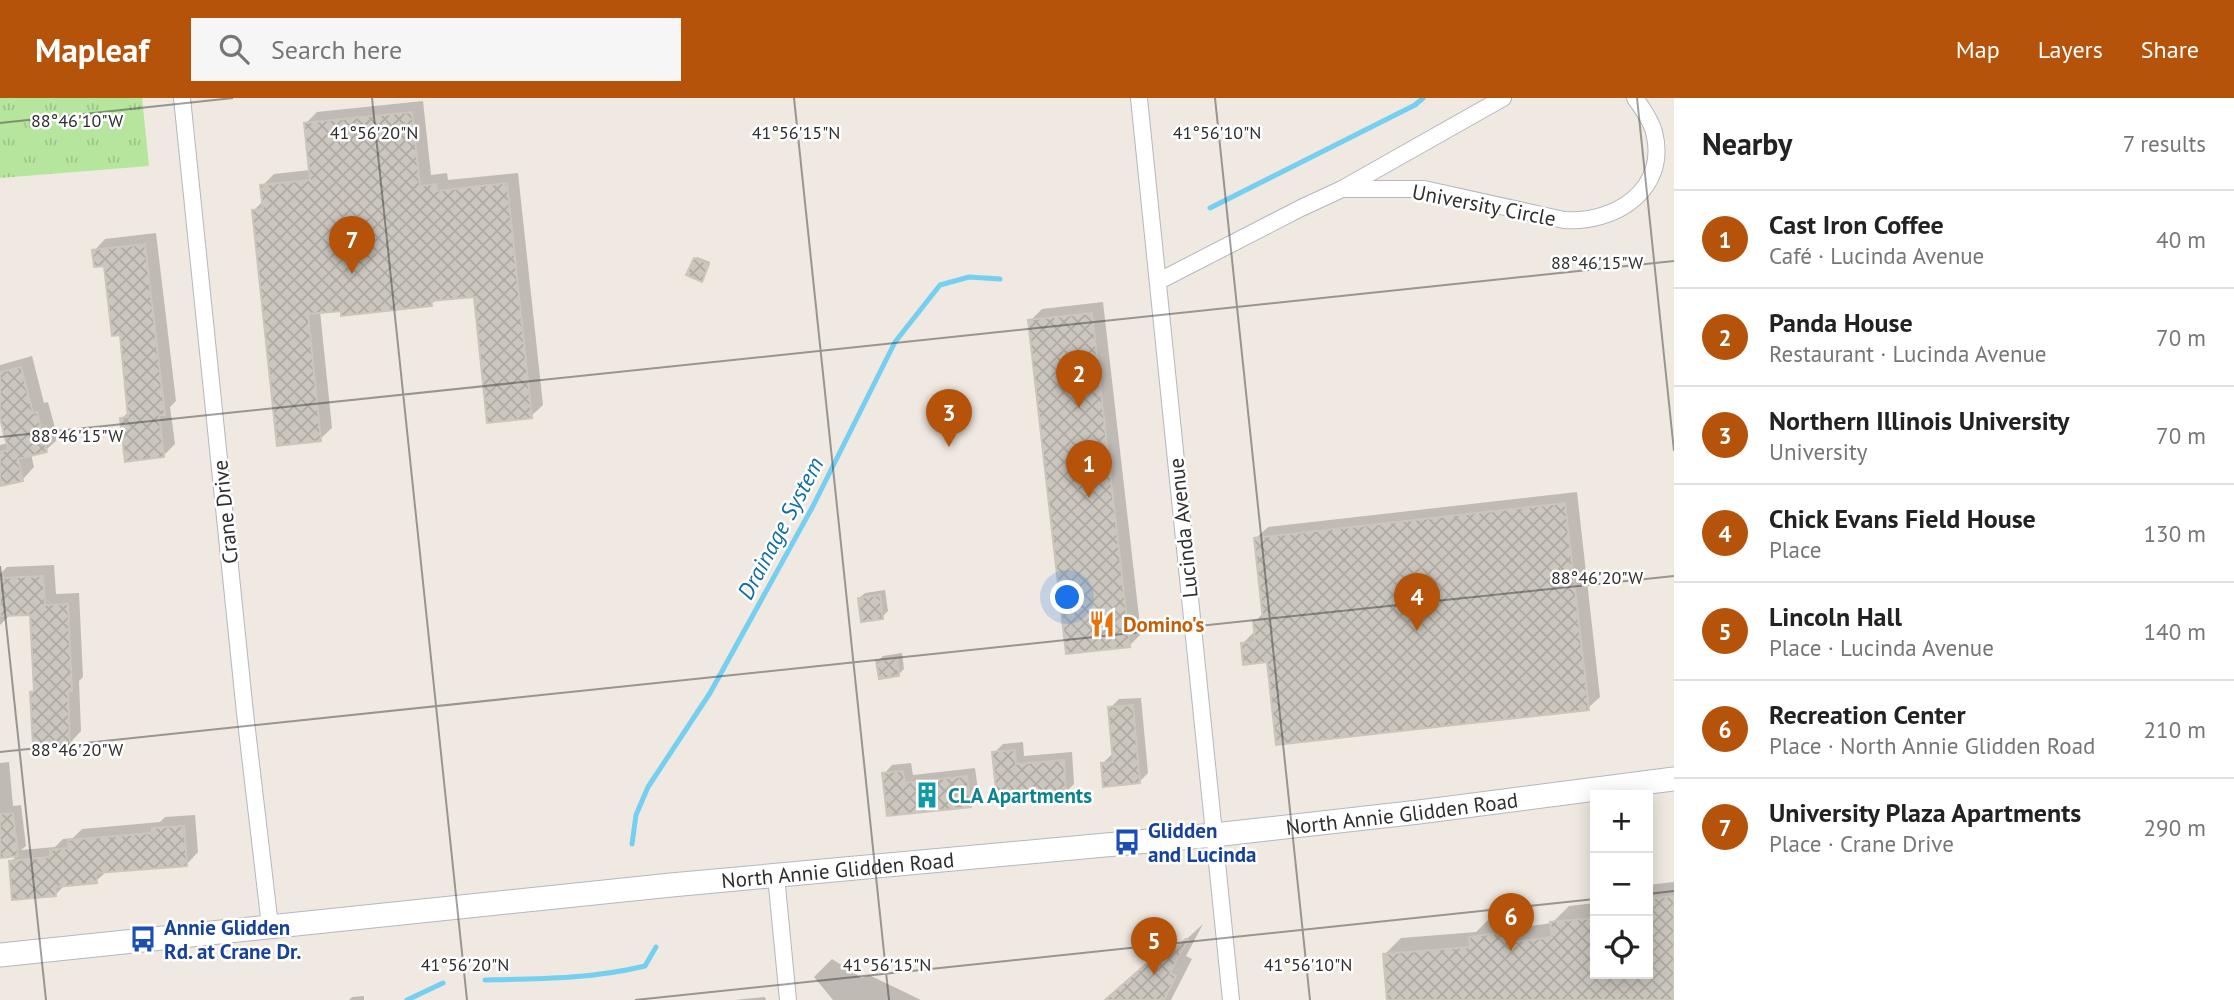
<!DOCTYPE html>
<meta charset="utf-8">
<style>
body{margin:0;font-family:"PT Sans",sans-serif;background:#f6f6f6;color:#222}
.controls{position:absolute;right:21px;bottom:21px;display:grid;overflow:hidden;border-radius:0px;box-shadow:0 4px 18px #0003}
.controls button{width:63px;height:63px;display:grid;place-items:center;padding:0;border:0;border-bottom:2px solid #e0e0e0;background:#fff;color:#222;font:35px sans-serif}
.you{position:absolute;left:1068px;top:500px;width:24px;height:24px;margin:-18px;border:5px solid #fff;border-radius:50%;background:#1a73e8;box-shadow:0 0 0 10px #1a73e833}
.badge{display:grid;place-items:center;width:46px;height:46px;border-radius:50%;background:#b45309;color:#fff;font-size:23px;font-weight:700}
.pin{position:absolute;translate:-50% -58px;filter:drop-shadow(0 2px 4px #0008)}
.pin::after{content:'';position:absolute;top:37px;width:24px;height:21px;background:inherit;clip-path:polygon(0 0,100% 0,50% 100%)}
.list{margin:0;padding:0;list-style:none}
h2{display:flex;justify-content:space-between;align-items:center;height:91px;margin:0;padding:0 28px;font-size:30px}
h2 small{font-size:23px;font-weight:400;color:#767676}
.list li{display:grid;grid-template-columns:46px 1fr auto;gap:21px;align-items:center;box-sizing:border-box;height:98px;padding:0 28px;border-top:2px solid #e0e0e0}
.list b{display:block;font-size:26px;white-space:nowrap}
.list p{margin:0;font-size:23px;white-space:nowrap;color:#767676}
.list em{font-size:23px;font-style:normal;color:#767676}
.icon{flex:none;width:38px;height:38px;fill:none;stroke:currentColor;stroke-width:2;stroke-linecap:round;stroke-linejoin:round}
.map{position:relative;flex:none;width:1674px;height:902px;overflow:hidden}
header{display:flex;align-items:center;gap:42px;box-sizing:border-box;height:98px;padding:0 35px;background:#b45309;color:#fff}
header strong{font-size:33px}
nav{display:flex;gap:38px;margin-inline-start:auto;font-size:24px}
.search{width:490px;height:63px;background:#f6f6f6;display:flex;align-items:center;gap:18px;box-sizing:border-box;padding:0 24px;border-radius:0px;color:#767676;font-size:26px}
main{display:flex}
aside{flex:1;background:#fff}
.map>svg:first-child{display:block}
.park{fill:url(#park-tufts)}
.shadow{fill:#0003}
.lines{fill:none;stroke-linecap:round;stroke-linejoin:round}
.stream{stroke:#75cff0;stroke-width:5}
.building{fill:url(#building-cross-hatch);stroke:#cbc5ba;stroke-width:2}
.street-casing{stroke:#b4b7c1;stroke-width:18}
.secondary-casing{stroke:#b4b7c1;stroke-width:25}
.street{stroke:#fff;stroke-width:16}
.secondary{stroke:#fff;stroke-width:23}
.ticks{fill:none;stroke:#2e2e2e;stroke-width:2;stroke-opacity:0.45}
.labels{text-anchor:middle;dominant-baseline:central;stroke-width:5;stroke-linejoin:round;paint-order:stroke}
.street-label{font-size:21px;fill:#2e2e2e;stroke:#fff}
.food-label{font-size:21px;font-weight:bold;fill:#c56008;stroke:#fff;text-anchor:start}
.culture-label{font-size:21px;font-weight:bold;fill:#0d838f;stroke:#fff;text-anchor:start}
.transit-label{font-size:21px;font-weight:bold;fill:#164399;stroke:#fff;text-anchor:start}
.water-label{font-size:23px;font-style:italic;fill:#0d6fa3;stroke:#fff}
.ticks-label{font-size:18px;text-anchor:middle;fill:#2e2e2e;stroke:#fff;stroke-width:5;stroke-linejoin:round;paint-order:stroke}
</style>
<header>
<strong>Mapleaf</strong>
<div class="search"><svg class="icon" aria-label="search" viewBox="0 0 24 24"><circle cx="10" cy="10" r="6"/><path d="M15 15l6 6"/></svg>Search here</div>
<nav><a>Map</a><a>Layers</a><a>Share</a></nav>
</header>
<main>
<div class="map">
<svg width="1674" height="902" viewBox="0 0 1674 902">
<defs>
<pattern id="park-tufts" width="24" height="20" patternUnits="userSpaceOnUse" patternTransform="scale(1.75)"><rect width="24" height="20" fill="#b6e59e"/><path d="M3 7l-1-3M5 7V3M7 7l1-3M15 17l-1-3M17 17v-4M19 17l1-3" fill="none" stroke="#9dc588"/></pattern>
<pattern id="building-cross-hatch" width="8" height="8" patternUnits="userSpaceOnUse" patternTransform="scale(1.75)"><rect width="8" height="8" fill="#cbc7bf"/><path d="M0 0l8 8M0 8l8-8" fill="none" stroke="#afaba4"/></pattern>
</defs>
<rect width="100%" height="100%" fill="#efe9e1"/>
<!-- park -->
<polygon class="park" points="0,0 142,0 149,68 0,80"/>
<!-- shadow -->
<g class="shadow">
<polygon points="423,3 431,77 447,75 448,82 518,75 543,307 531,318 476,197 437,201 431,206 320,213 332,330 320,341 254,112 264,102 262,88 274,76 310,72 305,26 317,14"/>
<polygon points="156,135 176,303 170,309 175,346 163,358 122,320 130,313 121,235 106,166 94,153 105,141"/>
<polygon points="697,159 710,164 702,182 695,161"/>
<polygon points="1103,204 1141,536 1129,548 1030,223 1042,211"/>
<polygon points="32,258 44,305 48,304 58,341 46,352 31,356 34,369 23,381 0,387 0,347 8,345 0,317 0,267"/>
<polygon points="1577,394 1600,599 1588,610 1269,562 1242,546 1254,534 1255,524 1264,514 1256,440 1268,429"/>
<polygon points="54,467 56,496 79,495 83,579 79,583 81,633 70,645 32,594 36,590 32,515 11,516 0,527 0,476 7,469"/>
<polygon points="885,492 888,513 882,519 859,500 865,495"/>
<polygon points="902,555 904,571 898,577 878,563 883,558"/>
<polygon points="1141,600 1148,675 1139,684 1102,666 1111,657 1114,657 1110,610 1119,601"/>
<polygon points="1023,644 1024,658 1072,654 1074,686 1066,694 994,655 1003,646"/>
<polygon points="9,664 13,708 21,707 26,748 21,752 55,749 63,741 73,740 82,731 160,724 165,719 195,717 198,754 187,766 107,773 96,783 66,786 55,797 11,764 18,756 0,758 0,665"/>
<polygon points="911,665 913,677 975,670 979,699 970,707 888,717 884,676 892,667"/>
<polygon points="1674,784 1674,902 1389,902 1384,857 1401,840 1476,834 1488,822 1530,817 1531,828 1552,825 1569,808 1595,805 1595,876 1648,876 1648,787"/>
<polygon points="1203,826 1186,858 1192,861 1171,902 1108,902 1172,844 1178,849"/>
<polygon points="832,861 862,880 869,877 921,902 833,902 814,879"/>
<polygon points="364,898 364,902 349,902 352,899"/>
<polygon points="765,899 766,902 734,902"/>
</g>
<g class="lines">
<!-- stream -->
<g class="stream">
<polyline points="1210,110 1415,7 1423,0"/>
<polyline points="632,746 636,717 648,689 710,595 813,408 895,244 940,187 969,179 1000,181"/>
<path d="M485 882C539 881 592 881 645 868L656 849"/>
<polyline points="407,902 443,885"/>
</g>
</g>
<!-- building -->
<g class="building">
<polygon points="412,14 420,88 436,86 437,93 507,85 532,320 487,325 474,199 431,203 432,208 341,218 341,213 308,216 321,343 277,348 252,112 263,111 260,87 310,82 304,25"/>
<polygon points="145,146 165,317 159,317 164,359 125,364 120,320 128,319 120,237 112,238 104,168 94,169 92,152"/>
<polygon points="694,160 709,166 702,184 686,177"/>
<polygon points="1092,215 1130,549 1066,556 1028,222"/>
<polygon points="21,269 33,315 37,314 47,354 18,361 23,383 0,388 0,354 8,352 0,320 0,274"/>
<polygon points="1565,405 1589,612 1276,647 1267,564 1243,567 1241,545 1255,544 1253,523 1263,522 1254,440"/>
<polygon points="43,478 45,507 68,506 72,593 68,593 70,647 33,648 30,594 34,593 30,517 0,518 0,480"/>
<polygon points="880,497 883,521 861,524 858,500"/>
<polygon points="897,560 899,578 879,581 876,563"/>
<polygon points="1133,607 1140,685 1103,689 1101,665 1113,664 1108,609"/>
<polygon points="1015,652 1016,666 1064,662 1066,696 997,702 992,654"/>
<polygon points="903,673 905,685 967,678 971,709 887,718 882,675"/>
<polygon points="13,715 18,758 0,760 0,716"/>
<polygon points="184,728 187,768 96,775 97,785 55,789 56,798 12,802 9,763 50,759 50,752 69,750 68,742 152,735 152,730"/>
<polygon points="1674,798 1674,902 1387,902 1383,856 1470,849 1469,839 1513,833 1514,844 1552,839 1550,824 1595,820 1595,876 1648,876 1648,801"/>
<polygon points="1186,841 1188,842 1170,875 1176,878 1164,902 1105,902 1153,860 1160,864"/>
</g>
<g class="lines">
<!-- street casing -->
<g class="street-casing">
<g id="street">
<polyline points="182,0 245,615 270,828"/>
<polyline points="1139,0 1231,902"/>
<path d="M1342 91H1424L1564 122C1615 126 1669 91 1654 34 1651 22 1642 10 1635 0"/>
<polyline points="1159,183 1301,110 1342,91 1503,0"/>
<polyline points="776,778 788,902"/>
</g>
</g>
<!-- secondary casing -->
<g class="secondary-casing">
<g id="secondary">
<path id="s1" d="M0 857 671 787 1214 737 1419 714 1674 681"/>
</g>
</g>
<!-- street -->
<use href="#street" class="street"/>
<!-- secondary -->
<use href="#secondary" class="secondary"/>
</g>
<!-- ticks -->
<path class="ticks" d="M372 0 467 902M794 0 889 902M1215 0 1310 902M1637 0 1674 353M0 25 233 0M0 339 1674 163M0 468 46 902M0 654 1674 478M1648 796 1674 793M635 902 1595 801"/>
<!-- icons -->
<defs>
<g id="restaurant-bare" transform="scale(2.1)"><path d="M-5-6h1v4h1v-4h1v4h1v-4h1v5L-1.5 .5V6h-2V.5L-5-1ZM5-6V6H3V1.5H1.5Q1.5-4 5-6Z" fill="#e8710a" stroke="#fff" stroke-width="2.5" paint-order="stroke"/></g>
<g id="building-bare" transform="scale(2.1)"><path d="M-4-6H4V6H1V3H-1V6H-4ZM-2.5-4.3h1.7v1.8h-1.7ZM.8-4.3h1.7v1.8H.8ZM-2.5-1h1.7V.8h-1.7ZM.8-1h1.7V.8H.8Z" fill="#0f9aa8" stroke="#fff" stroke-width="2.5" paint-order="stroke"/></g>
<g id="bus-bare" transform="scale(2.1)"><path d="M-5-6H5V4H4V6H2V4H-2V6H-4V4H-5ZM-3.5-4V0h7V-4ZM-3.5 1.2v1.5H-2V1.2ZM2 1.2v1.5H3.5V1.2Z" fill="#1a4fb4" stroke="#fff" stroke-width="2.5" paint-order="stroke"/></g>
</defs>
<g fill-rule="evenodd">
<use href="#restaurant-bare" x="1102" y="526"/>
<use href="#building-bare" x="927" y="697"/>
<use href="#bus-bare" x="1127" y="744"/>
<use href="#bus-bare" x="143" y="841"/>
</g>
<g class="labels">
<!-- street labels -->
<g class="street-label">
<text transform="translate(1484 107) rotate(11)">University Circle</text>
<text transform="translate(225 414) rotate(-96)">Crane Drive</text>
<text transform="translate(1183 430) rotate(-96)">Lucinda Avenue</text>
<text stroke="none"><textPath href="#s1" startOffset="1409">North Annie Glidden Road</textPath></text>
<text stroke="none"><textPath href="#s1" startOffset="842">North Annie Glidden Road</textPath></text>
</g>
<!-- food labels -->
<g class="food-label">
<text x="1123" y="526">Domino's</text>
</g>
<!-- culture labels -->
<g class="culture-label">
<text x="948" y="697">CLA Apartments</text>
</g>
<!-- transit labels -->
<g class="transit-label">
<text x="1148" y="732">Glidden<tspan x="1148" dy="24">and Lucinda</tspan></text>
<text x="164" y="829">Annie Glidden<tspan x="164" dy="24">Rd. at Crane Dr.</tspan></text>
</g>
<!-- water labels -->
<g class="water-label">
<text transform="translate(780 430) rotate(-62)">Drainage System</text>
</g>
</g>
<g class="ticks-label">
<text x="77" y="29">88°46'10"W</text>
<text x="374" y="41">41°56'20"N</text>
<text x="796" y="41">41°56'15"N</text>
<text x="1217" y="41">41°56'10"N</text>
<text x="1597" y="171">88°46'15"W</text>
<text x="77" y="344">88°46'15"W</text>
<text x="1597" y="486">88°46'20"W</text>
<text x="77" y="658">88°46'20"W</text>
<text x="465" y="873">41°56'20"N</text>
<text x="887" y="873">41°56'15"N</text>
<text x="1308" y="873">41°56'10"N</text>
</g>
</svg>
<div class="controls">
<button>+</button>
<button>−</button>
<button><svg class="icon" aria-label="locate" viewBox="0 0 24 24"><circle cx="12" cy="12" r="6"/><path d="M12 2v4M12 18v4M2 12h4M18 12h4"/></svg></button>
</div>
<div class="you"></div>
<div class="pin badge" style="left:1089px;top:400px">1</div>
<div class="pin badge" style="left:1079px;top:310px">2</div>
<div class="pin badge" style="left:949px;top:349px">3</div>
<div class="pin badge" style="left:1417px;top:533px">4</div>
<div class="pin badge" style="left:1154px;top:877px">5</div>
<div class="pin badge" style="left:1511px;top:853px">6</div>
<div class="pin badge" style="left:352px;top:176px">7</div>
</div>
<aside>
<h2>Nearby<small>7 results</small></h2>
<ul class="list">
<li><span class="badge">1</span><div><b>Cast Iron Coffee</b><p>Café · Lucinda Avenue</p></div><em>40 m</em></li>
<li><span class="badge">2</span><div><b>Panda House</b><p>Restaurant · Lucinda Avenue</p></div><em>70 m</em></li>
<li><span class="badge">3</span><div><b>Northern Illinois University</b><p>University</p></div><em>70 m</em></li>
<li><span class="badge">4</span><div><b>Chick Evans Field House</b><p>Place</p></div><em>130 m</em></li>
<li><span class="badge">5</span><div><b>Lincoln Hall</b><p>Place · Lucinda Avenue</p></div><em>140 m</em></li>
<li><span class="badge">6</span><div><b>Recreation Center</b><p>Place · North Annie Glidden Road</p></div><em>210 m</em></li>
<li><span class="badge">7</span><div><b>University Plaza Apartments</b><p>Place · Crane Drive</p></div><em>290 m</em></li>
</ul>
</aside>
</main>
